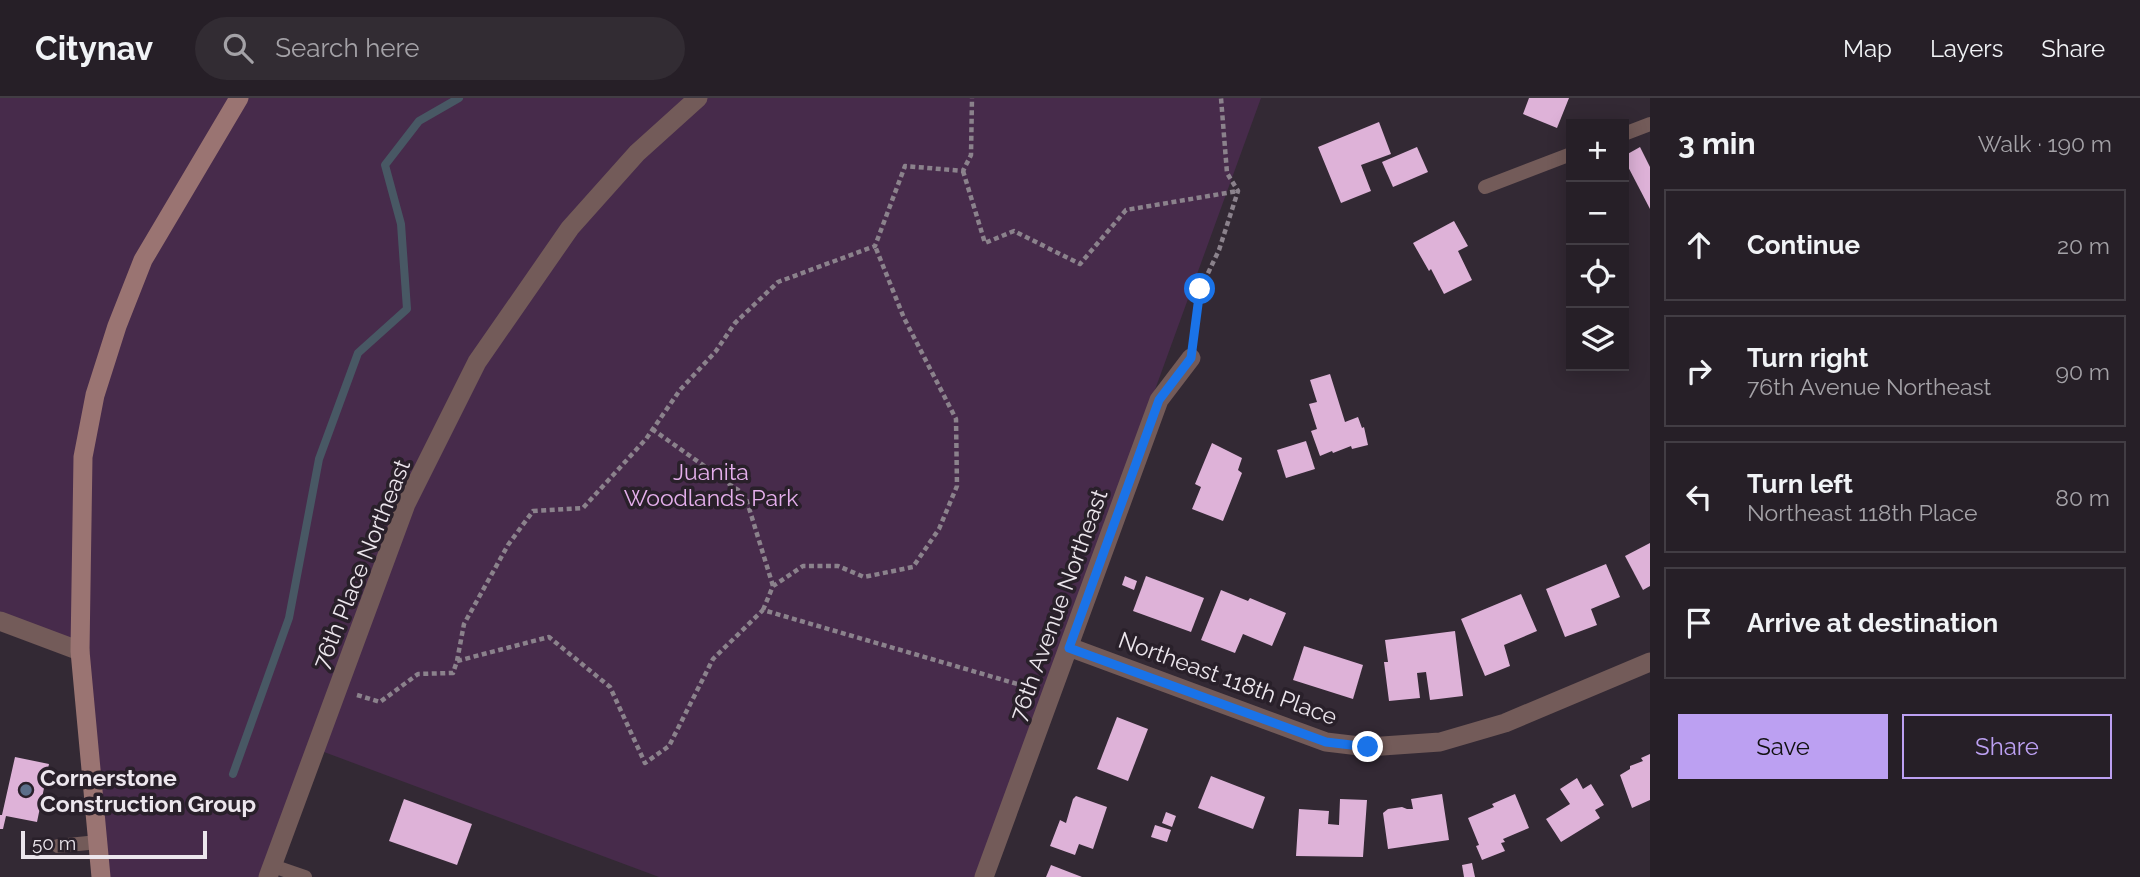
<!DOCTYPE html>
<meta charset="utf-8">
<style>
body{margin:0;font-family:Raleway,sans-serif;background:#322c33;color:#f1f3f6}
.controls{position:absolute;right:21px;top:21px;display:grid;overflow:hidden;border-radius:0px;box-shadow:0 4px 18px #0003}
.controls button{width:63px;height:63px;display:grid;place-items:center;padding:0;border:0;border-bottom:2px solid #423d44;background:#261f27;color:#f1f3f6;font:35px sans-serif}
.scale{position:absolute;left:21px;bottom:18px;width:186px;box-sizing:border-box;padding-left:7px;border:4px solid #ece6ed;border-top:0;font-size:19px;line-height:24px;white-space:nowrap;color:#ece6ed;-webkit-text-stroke:5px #29202a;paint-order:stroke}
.stop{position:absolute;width:21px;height:21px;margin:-16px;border:5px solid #1a73e8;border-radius:50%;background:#fff}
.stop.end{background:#1a73e8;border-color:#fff;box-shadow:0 2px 7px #0008}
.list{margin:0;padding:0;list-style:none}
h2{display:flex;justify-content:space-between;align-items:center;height:91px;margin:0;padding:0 28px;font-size:30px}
h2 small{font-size:23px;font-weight:400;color:#a4a2a7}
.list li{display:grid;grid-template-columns:46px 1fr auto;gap:21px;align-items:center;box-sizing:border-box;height:112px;margin:0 14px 14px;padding:0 14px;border:2px solid #423d44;border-radius:0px}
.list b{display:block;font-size:26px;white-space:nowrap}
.list p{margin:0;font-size:23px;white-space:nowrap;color:#a4a2a7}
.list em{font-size:23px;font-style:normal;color:#a4a2a7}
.actions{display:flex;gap:14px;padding:21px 28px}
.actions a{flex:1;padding:16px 0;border:2px solid #bca0f2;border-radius:0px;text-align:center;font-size:24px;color:#bca0f2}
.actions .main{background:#bca0f2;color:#111}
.icon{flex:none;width:38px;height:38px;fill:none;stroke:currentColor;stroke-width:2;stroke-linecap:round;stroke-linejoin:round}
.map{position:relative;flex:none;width:1650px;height:779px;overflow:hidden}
header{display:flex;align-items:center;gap:42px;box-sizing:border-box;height:98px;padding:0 35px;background:#261f27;border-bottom:2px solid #423d44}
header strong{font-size:33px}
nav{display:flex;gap:38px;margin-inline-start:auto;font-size:24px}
.search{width:490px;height:63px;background:#322c33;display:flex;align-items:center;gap:18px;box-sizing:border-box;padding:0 24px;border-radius:38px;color:#a4a2a7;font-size:26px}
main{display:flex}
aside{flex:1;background:#261f27}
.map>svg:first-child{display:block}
.green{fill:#472b4b}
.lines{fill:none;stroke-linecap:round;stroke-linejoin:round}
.stream{stroke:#485864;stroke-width:8}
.building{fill:#deb2d8}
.path{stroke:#8b828c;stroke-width:4.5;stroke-dasharray:5 3.5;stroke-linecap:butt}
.service{stroke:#735b59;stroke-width:14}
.minor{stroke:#735b59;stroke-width:19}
.secondary{stroke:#9a7472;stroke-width:19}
.route{stroke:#1a73e8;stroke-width:9}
.service-dot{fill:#5c6f8a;stroke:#29202a;stroke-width:2.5}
.labels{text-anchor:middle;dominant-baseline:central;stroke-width:7;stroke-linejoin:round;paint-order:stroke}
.park-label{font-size:23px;fill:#e5afec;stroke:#29202a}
.street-label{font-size:23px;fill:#ece6ed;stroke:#29202a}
.poi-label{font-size:23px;font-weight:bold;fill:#ece6ed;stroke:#29202a;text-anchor:start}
</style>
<header>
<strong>Citynav</strong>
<div class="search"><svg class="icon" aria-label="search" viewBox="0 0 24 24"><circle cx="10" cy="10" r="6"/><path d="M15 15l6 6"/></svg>Search here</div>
<nav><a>Map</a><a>Layers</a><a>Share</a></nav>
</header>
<main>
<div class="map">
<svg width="1650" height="779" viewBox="0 0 1650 779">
<rect width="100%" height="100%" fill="#332934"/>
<!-- green -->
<polygon class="green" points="0,0 1261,0 978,779 659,779 316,651 268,779 101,779 80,553 0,523"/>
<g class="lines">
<!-- stream -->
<polyline class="stream" points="233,676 289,520 319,361 358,255 407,211 401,126 385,67 419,23 459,0"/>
</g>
<!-- building -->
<g class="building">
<polygon points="1529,0 1569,0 1557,30 1523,16"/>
<polygon points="1379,24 1391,56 1361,67 1371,93 1341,105 1318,49"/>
<polygon points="1417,49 1428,74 1393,89 1382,64"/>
<polygon points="1640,49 1650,69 1650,111 1624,61 1624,58"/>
<polygon points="1454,123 1468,148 1458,153 1472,182 1444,196 1431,171 1429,173 1413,145"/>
<polygon points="1330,276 1345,324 1358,319 1362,330 1364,329 1368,347 1352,351 1351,348 1333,355 1332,353 1320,358 1311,333 1317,331 1309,306 1317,304 1310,282"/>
<polygon points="1306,343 1315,371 1286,380 1277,352"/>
<polygon points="1212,345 1242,360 1238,372 1242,375 1223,423 1192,411 1201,389 1195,386"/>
<polygon points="1650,445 1650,488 1643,492 1625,458"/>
<polygon points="1606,466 1620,499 1591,511 1597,527 1565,539 1546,491"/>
<polygon points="1125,478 1137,483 1134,492 1122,487"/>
<polygon points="1146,478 1204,500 1191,534 1133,513"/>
<polygon points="1221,492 1248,503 1250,500 1286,515 1272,548 1243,536 1235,555 1201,542"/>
<polygon points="1521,496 1537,533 1504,547 1510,568 1485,578 1461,521"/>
<polygon points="1455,533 1463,598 1430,602 1426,574 1417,575 1420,600 1389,603 1384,564 1388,564 1385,542"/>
<polygon points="1304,548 1363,567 1353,601 1293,582"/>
<polygon points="1117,619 1148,631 1128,683 1097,671"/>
<polygon points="1650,656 1650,702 1632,710 1620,677 1630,671 1630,668 1643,663 1641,660"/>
<polygon points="15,659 49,666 37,724 6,718 3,731 0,731 0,717 2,717"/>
<polygon points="1211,678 1265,699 1253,731 1198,710"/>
<polygon points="1577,680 1583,691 1591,686 1604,707 1595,712 1600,720 1561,744 1546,721 1570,706 1560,691"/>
<polygon points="1442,696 1449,742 1388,751 1383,715 1388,711 1402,709 1407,711 1413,711 1411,701"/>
<polygon points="1515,696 1529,730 1503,741 1505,744 1501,745 1505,753 1482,762 1476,748 1479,747 1468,720 1494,709 1492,706"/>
<polygon points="1076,698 1107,709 1093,751 1079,746 1075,757 1050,748 1060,722 1066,725 1073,701"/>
<polygon points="404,701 472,726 457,767 389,743"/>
<polygon points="1340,701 1367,702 1363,759 1296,758 1299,711 1329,713 1328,726 1339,727"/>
<polygon points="1166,714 1176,718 1172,729 1162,725"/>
<polygon points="1155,727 1171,732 1167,744 1151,739"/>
<polygon points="1472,765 1475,779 1464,779 1462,767"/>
<polygon points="1051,767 1082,779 1046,779"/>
</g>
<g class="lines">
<!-- path -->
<g class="path">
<polyline points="963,73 985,145 1014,133 1080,166 1126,112 1238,93"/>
<polyline points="1194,241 1200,192 1219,152 1238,93 1227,75 1221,0"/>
<polyline points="652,331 745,397 773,488"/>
<polyline points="763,512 773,488 803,468 838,468 864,479 913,469 939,431 957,388 956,321 904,220 875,148"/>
<polyline points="457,563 464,526 508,447 533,413 583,410 646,341 680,292 716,253 735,225 778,184 875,148 905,68 963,73 971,57 972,0"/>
<polyline points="357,597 380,604 418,576 453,575 457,563 549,539 610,589 645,665 669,648 713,561 763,512 1031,590"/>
</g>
<!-- service -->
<g class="service">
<polyline points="1624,36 1650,26"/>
<polyline points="1485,89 1571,56"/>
<polyline points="58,748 98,744"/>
<polyline points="273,768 305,779"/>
</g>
<!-- minor -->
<g class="minor">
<polyline points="0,523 80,553"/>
<polyline points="1069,549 1326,644 1368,649 1440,644 1505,625 1650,564"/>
<polyline points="268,779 406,406 477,264 570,130 637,55 698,0"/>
<polyline points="984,779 1159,302 1191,260"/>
</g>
<!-- secondary -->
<polyline class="secondary" points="101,779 80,553 83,359 95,297 117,228 143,162 239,0"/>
</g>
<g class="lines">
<!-- route -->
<polyline class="route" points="1200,191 1191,260 1159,302 1069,550 1326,644 1368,649"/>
</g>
<!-- markers -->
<circle class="service-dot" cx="26" cy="692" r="7"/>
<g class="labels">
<!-- park labels -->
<g class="park-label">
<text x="711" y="373">Juanita<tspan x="711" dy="26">Woodlands Park</tspan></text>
</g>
<!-- street labels -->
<g class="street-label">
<text transform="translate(361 466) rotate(-68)">76th Place Northeast</text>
<text transform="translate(1058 507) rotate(-70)">76th Avenue Northeast</text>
<text transform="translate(1228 580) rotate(20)">Northeast 118th Place</text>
</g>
<!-- poi labels -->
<g class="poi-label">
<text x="40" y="679">Cornerstone<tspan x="40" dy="26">Construction Group</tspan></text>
</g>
</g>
</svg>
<div class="controls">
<button>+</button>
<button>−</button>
<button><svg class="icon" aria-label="locate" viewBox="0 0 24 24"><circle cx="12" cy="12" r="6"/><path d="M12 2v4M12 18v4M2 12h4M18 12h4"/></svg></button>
<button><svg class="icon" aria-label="layers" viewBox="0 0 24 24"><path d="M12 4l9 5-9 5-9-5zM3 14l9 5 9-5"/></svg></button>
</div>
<div class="scale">50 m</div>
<div class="stop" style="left:1200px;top:191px"></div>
<div class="stop end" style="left:1368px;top:649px"></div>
</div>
<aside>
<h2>3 min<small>Walk · 190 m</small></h2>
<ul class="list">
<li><svg class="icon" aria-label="ahead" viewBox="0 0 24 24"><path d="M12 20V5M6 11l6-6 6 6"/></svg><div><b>Continue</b></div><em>20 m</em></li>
<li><svg class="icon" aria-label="right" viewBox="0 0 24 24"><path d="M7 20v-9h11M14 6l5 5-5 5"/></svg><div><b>Turn right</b><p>76th Avenue Northeast</p></div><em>90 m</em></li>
<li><svg class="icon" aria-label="left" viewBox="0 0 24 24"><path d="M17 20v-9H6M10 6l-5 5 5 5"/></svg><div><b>Turn left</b><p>Northeast 118th Place</p></div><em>80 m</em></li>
<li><svg class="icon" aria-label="arrive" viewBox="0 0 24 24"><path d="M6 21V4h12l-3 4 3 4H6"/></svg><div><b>Arrive at destination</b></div></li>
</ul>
<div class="actions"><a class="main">Save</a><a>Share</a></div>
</aside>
</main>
